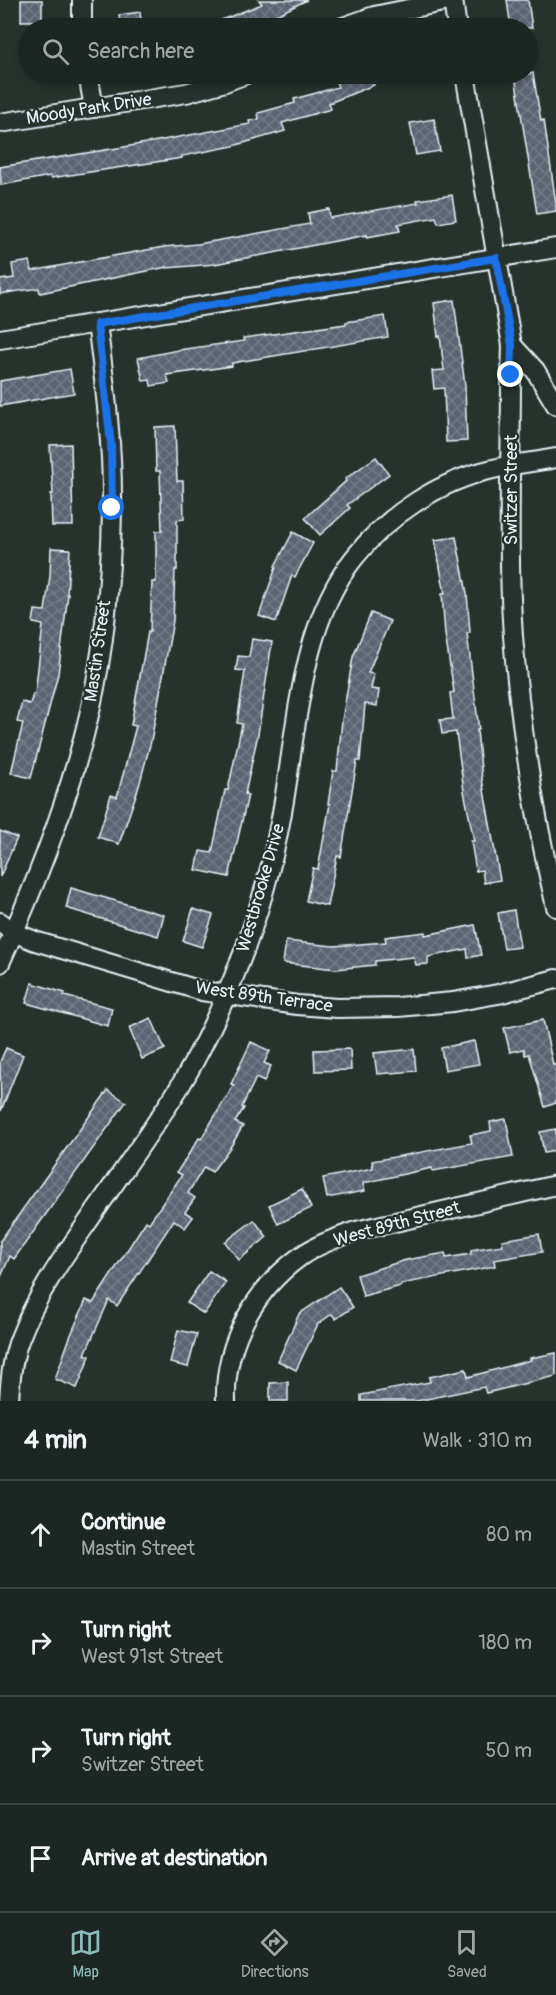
<!DOCTYPE html>
<meta charset="utf-8">
<style>
body{margin:0;font-family:Pangolin,sans-serif;background:#252e2a;color:#f1f3f6}
.stop{position:absolute;width:18px;height:18px;margin:-14px;border:4px solid #1a73e8;border-radius:50%;background:#fff}
.stop.end{background:#1a73e8;border-color:#fff;box-shadow:0 2px 6px #0008}
.list{margin:0;padding:0;list-style:none}
h2{display:flex;justify-content:space-between;align-items:center;height:78px;margin:0;padding:0 24px;font-size:26px}
h2 small{font-size:20px;font-weight:400;color:#a0a5a5}
.list li{display:grid;grid-template-columns:39px 1fr auto;gap:18px;align-items:center;box-sizing:border-box;height:108px;padding:0 24px;border-top:2px solid #3a4340}
.list b{display:block;font-size:22px;white-space:nowrap}
.list p{margin:0;font-size:20px;white-space:nowrap;color:#a0a5a5}
.list em{font-size:20px;font-style:normal;color:#a0a5a5}
.icon{flex:none;width:33px;height:33px;fill:none;stroke:currentColor;stroke-width:2;stroke-linecap:round;stroke-linejoin:round}
.map{position:relative;flex:none;width:556px;height:1401px;overflow:hidden}
.search{position:absolute;background:#1c2622;box-shadow:0 3px 9px #0003;left:18px;right:18px;top:18px;height:66px;display:flex;align-items:center;gap:15px;box-sizing:border-box;padding:0 21px;border-radius:33px;color:#a0a5a5;font-size:22px}
.sheet{height:510px;background:#1c2622}
nav{display:flex;justify-content:space-around;align-items:center;box-sizing:border-box;height:84px;border-top:2px solid #3a4340;background:#1c2622;font-size:16px;color:#a0a5a5}
nav a{display:grid;justify-items:center;gap:3px}
nav .on{color:#8bbbb9}
.map>svg:first-child{display:block}
.building{fill:url(#building-cross-hatch);stroke:#e8f1f8;stroke-width:1.5}
.lines{fill:none;stroke-linecap:round;stroke-linejoin:round}
.minor-casing{stroke:#e8f1f8;stroke-width:22}
.minor{stroke:#26332d;stroke-width:18}
.route{stroke:#1a73e8;stroke-width:8}
.labels{text-anchor:middle;dominant-baseline:central;stroke-width:4.5;stroke-linejoin:round;paint-order:stroke}
.street-label{font-size:18px;fill:#e8f1f8;stroke:#26332d}
</style>
<div class="map">
<svg width="556" height="1401" viewBox="0 0 556 1401">
<defs>
<pattern id="building-cross-hatch" width="8" height="8" patternUnits="userSpaceOnUse" patternTransform="scale(1.5)"><rect width="8" height="8" fill="#5c6471"/><path d="M0 0l8 8M0 8l8-8" fill="none" stroke="#737b86"/></pattern>
</defs>
<rect width="100%" height="100%" fill="#26332d"/>
<filter id="ink" filterUnits="userSpaceOnUse"><feTurbulence type="fractalNoise" baseFrequency=".0167" numOctaves="2"/><feDisplacementMap in="SourceGraphic" scale="12" xChannelSelector="R" yChannelSelector="G"/><feConvolveMatrix kernelMatrix="1 2 1 2 8 2 1 2 1" color-interpolation-filters="sRGB"/></filter>
<g filter="url(#ink)">
<!-- building -->
<g class="building">
<rect x="21" y="0" width="21" height="21"/>
<polygon points="259,0 307,0 250,28 201,28 262,4"/>
<polygon points="507,0 528,0 532,28 511,28"/>
<polygon points="140,12 142,28 121,28 119,15"/>
<polygon points="533,73 541,121 544,120 556,204 556,211 537,214 515,76"/>
<polygon points="343,74 369,74 374,85 329,103 331,109 282,123 285,131 233,146 182,156 182,158 51,178 50,176 1,185 0,167 130,146 250,124 249,121 259,119 258,113 295,103 294,99 338,87 334,77"/>
<polygon points="434,119 440,151 416,155 410,123"/>
<polygon points="452,195 456,220 438,223 436,217 398,224 400,231 367,237 367,235 215,264 167,268 167,267 40,293 39,288 0,294 0,280 14,278 12,264 30,261 32,271 96,259 164,247 198,244 310,224 308,213 329,209 330,218 418,203 417,200"/>
<polygon points="454,300 465,386 467,441 446,442 444,388 434,389 432,371 444,370 440,336 438,337 434,303"/>
<polygon points="385,316 388,337 232,363 232,366 167,375 169,383 151,386 150,380 143,381 138,358 178,350 244,341 243,338 346,324 346,322"/>
<polygon points="70,369 74,393 0,406 0,381"/>
<polygon points="175,426 177,481 183,481 184,519 177,520 177,570 175,570 173,621 151,741 139,786 119,844 98,837 111,795 117,797 136,726 131,725 148,632 150,632 152,582 156,582 156,531 162,531 160,471 156,471 155,427"/>
<polygon points="71,444 73,526 52,526 51,494 53,494 50,445"/>
<polygon points="376,457 389,474 347,505 350,508 320,535 305,518 346,481 345,479"/>
<polygon points="293,532 313,543 295,577 292,575 276,622 259,616 276,567 275,566"/>
<polygon points="456,537 467,593 470,633 467,633 479,730 477,730 482,779 500,880 484,883 482,870 476,871 471,841 474,841 464,791 456,732 442,734 440,720 453,719 450,693 454,692 445,634 442,594 445,594 435,540"/>
<polygon points="51,548 70,549 67,594 68,594 58,674 31,778 11,773 23,723 17,722 22,702 30,704 33,694 35,694 43,625 33,623 35,610 45,611 50,576"/>
<polygon points="371,613 390,621 368,673 374,674 371,689 379,690 377,706 365,704 360,761 357,761 341,857 337,856 327,906 306,901 313,868 318,869 330,804 328,804 333,771 337,771 342,720 353,657"/>
<polygon points="252,639 272,642 258,734 245,794 248,795 229,877 196,870 200,851 212,853 225,790 228,790 242,724 237,723 245,671 236,670 238,656 249,657"/>
<polygon points="0,831 17,838 0,877"/>
<polygon points="71,888 164,915 158,936 66,908"/>
<polygon points="193,909 213,915 202,947 183,941"/>
<polygon points="514,910 520,947 504,949 498,913"/>
<polygon points="475,925 481,955 468,958 467,949 428,957 428,964 416,965 414,957 375,961 375,965 336,969 283,963 286,941 333,946 386,942 385,937 425,932 425,935"/>
<polygon points="32,983 65,993 64,996 112,1008 108,1026 26,1003"/>
<polygon points="151,1018 165,1049 142,1059 129,1028"/>
<polygon points="543,1020 553,1065 556,1064 556,1103 545,1107 529,1054 525,1055 524,1049 510,1052 504,1028"/>
<polygon points="474,1041 479,1064 445,1070 441,1048"/>
<polygon points="251,1042 270,1051 264,1063 271,1066 264,1082 256,1078 242,1107 244,1108 235,1122 243,1126 231,1146 212,1172 204,1167 188,1193 195,1198 185,1212 193,1217 185,1228 174,1220 117,1306 109,1300 85,1354 90,1356 77,1388 55,1379 70,1337 86,1300 93,1303 146,1221 149,1223 182,1175 177,1172 199,1138 201,1139 234,1085 231,1084"/>
<polygon points="6,1048 23,1055 1,1111 0,1062"/>
<polygon points="350,1049 351,1070 315,1071 314,1050"/>
<polygon points="414,1049 416,1071 377,1074 374,1053"/>
<polygon points="108,1090 126,1102 14,1259 10,1256 0,1279 0,1241"/>
<polygon points="506,1119 513,1157 433,1171 432,1168 363,1183 365,1191 327,1198 323,1178 373,1168 372,1161 472,1143 470,1135 491,1131 490,1122"/>
<polygon points="556,1129 556,1151 544,1153 540,1132"/>
<polygon points="302,1189 311,1208 278,1224 269,1205"/>
<polygon points="254,1220 267,1237 239,1260 225,1242"/>
<polygon points="539,1234 542,1252 494,1260 495,1266 401,1284 401,1286 363,1296 357,1275 406,1260 445,1253 446,1258 471,1254 471,1250 503,1245 502,1240"/>
<polygon points="209,1271 226,1282 204,1314 187,1303"/>
<polygon points="339,1287 353,1307 336,1319 332,1314 318,1324 296,1370 278,1361 299,1314"/>
<polygon points="178,1330 197,1334 188,1367 170,1363"/>
<polygon points="556,1353 556,1376 486,1393 484,1387 417,1401 361,1401 361,1395 430,1382 429,1377 466,1369 468,1377 531,1360 530,1358"/>
<polygon points="288,1382 288,1401 270,1401 270,1383"/>
</g>
<g class="lines">
<!-- minor casing -->
<g class="minor-casing">
<g id="minor">
<polyline points="82,0 82,28"/>
<polyline points="453,0 457,28"/>
<polyline points="340,28 374,16 453,0"/>
<polyline points="88,74 94,108"/>
<path d="M465 74 512 345 511 375C511 462 507 550 513 636 520 728 535 818 556 907"/>
<polyline points="0,123 186,93 225,82 246,74"/>
<polyline points="0,339 556,248"/>
<polyline points="512,345 535,370 556,405"/>
<polyline points="0,922 13,932 35,941 202,991 297,1005 337,1008 398,1007 453,1002 498,994 556,979"/>
<path d="M0 963C37 882 70 798 90 711 105 646 111 576 112 509 113 447 105 385 97 323"/>
<path d="M9 1401C10 1380 12 1358 20 1338 36 1296 61 1260 87 1223 113 1185 140 1147 166 1108 192 1070 215 1022 233 979 254 929 271 872 281 818 297 734 299 627 354 558 388 515 439 481 493 469 514 464 535 462 556 458"/>
<path d="M226 1401C224 1343 255 1289 301 1256 318 1244 337 1238 356 1231L556 1185"/>
</g>
</g>
<!-- minor -->
<use href="#minor" class="minor"/>
</g>
</g>
<g class="lines" filter="url(#ink)">
<!-- route -->
<polyline class="route" points="112,508 111,444 97,324 496,258 512,345 511,375"/>
</g>
<g class="labels">
<!-- street labels -->
<g class="street-label">
<text transform="translate(89 109) rotate(-9)">Moody Park Drive</text>
<text transform="translate(511 490) rotate(-90)">Switzer Street</text>
<text transform="translate(98 651) rotate(-82)">Mastin Street</text>
<text transform="translate(261 888) rotate(-74)">Westbrooke Drive</text>
<text transform="translate(264 997) rotate(8)">West 89th Terrace</text>
<text transform="translate(397 1224) rotate(-15)">West 89th Street</text>
</g>
</g>
</svg>
<div class="stop" style="left:112px;top:508px"></div>
<div class="stop end" style="left:511px;top:375px"></div>
<div class="search"><svg class="icon" aria-label="search" viewBox="0 0 24 24"><circle cx="10" cy="10" r="6"/><path d="M15 15l6 6"/></svg>Search here</div>
</div>
<section class="sheet">
<h2>4 min<small>Walk · 310 m</small></h2>
<ul class="list">
<li><svg class="icon" aria-label="ahead" viewBox="0 0 24 24"><path d="M12 20V5M6 11l6-6 6 6"/></svg><div><b>Continue</b><p>Mastin Street</p></div><em>80 m</em></li>
<li><svg class="icon" aria-label="right" viewBox="0 0 24 24"><path d="M7 20v-9h11M14 6l5 5-5 5"/></svg><div><b>Turn right</b><p>West 91st Street</p></div><em>180 m</em></li>
<li><svg class="icon" aria-label="right" viewBox="0 0 24 24"><path d="M7 20v-9h11M14 6l5 5-5 5"/></svg><div><b>Turn right</b><p>Switzer Street</p></div><em>50 m</em></li>
<li><svg class="icon" aria-label="arrive" viewBox="0 0 24 24"><path d="M6 21V4h12l-3 4 3 4H6"/></svg><div><b>Arrive at destination</b></div></li>
</ul>
</section>
<nav>
<a class="on"><svg class="icon" aria-label="map" viewBox="0 0 24 24"><path d="M3 6l6-2 6 2 6-2v14l-6 2-6-2-6 2zM9 4v14M15 6v14"/></svg>Map</a>
<a><svg class="icon" aria-label="directions" viewBox="0 0 24 24"><path d="M12 3l9 9-9 9-9-9zM9 14v-3h6M13 9l2 2-2 2"/></svg>Directions</a>
<a><svg class="icon" aria-label="saved" viewBox="0 0 24 24"><path d="M7 4h10v16l-5-4-5 4z"/></svg>Saved</a>
</nav>
